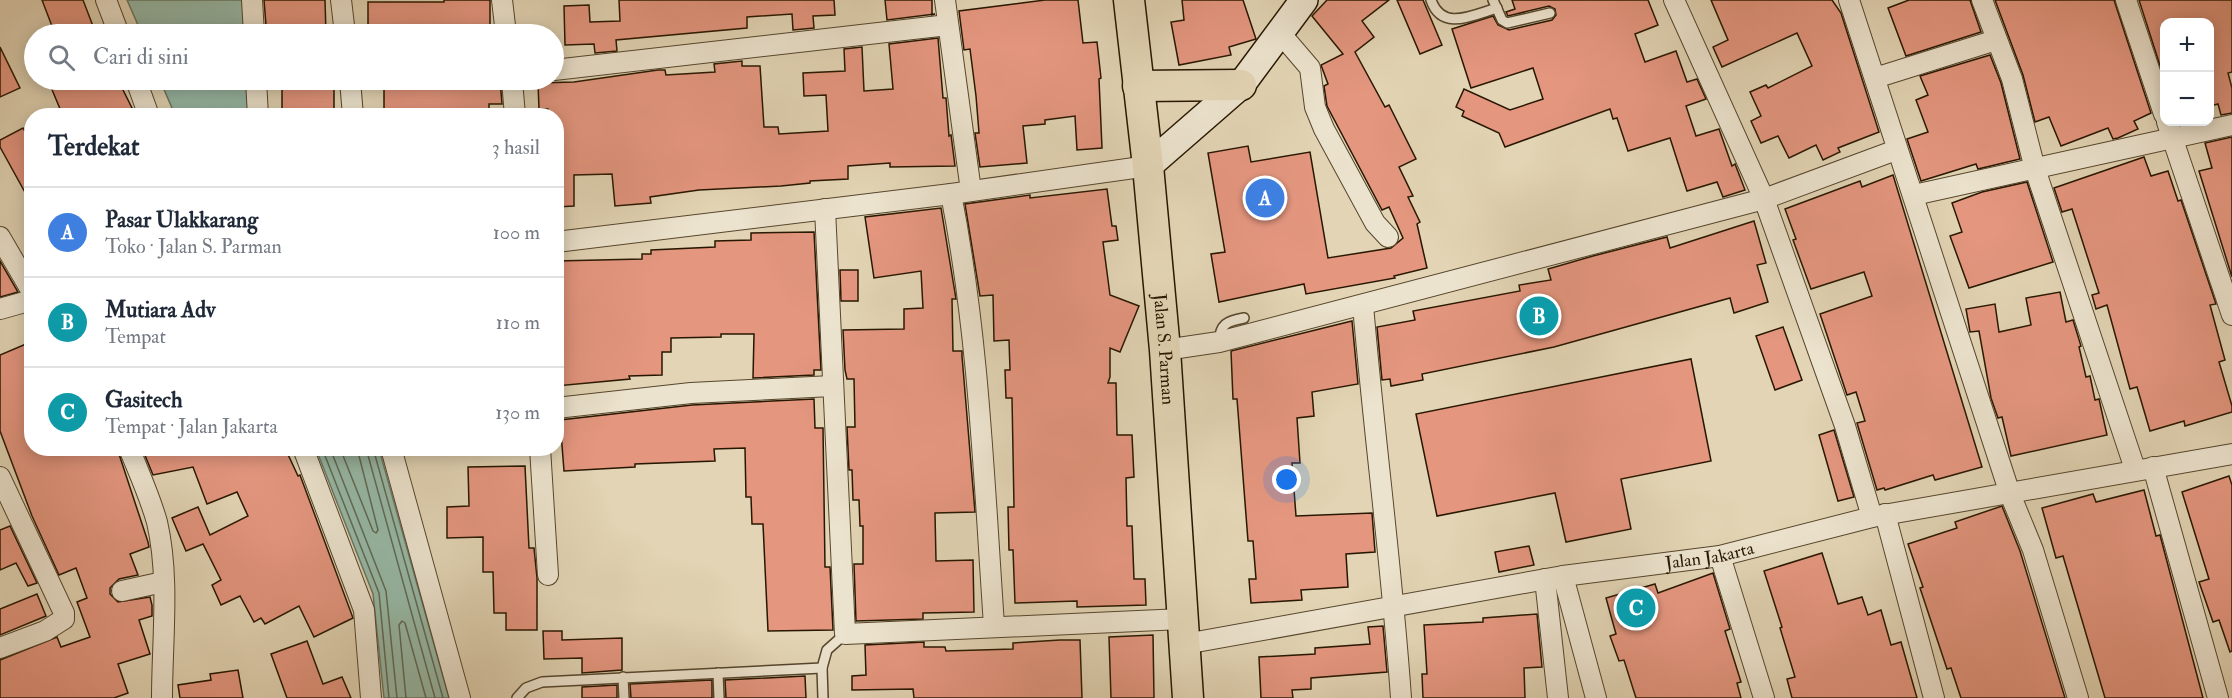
<!DOCTYPE html>
<html lang="id">
<meta charset="utf-8">
<style>
body{margin:0;font-family:"IM FELL Double Pica",serif;background:#f6f6f7;color:#1f2937}
.controls{position:absolute;right:18px;top:18px;display:grid;overflow:hidden;border-radius:12px;box-shadow:0 3px 15px #0003}
.controls button{width:54px;height:54px;display:grid;place-items:center;padding:0;border:0;border-bottom:2px solid #e0e1e3;background:#fff;color:#1f2937;font:30px sans-serif}
.you{position:absolute;left:1287px;top:480px;width:21px;height:21px;margin:-15px;border:4px solid #fff;border-radius:50%;background:#1a73e8;box-shadow:0 0 0 9px #1a73e833}
.badge{display:grid;place-items:center;width:39px;height:39px;border-radius:50%;background:#8f2418;color:#fff;font-size:20px;font-weight:700}
.pin{position:absolute;translate:-50% -50%;border:3px solid #fff;box-shadow:0 2px 6px #0006}
.list{margin:0;padding:0;list-style:none}
h2{display:flex;justify-content:space-between;align-items:center;height:78px;margin:0;padding:0 24px;font-size:26px}
h2 small{font-size:20px;font-weight:400;color:#747a83}
.list li{display:grid;grid-template-columns:39px 1fr auto;gap:18px;align-items:center;box-sizing:border-box;height:90px;padding:0 24px;border-top:2px solid #e0e1e3}
.list b{display:block;font-size:22px;white-space:nowrap}
.list p{margin:0;font-size:20px;white-space:nowrap;color:#747a83}
.list em{font-size:20px;font-style:normal;color:#747a83}
.icon{flex:none;width:33px;height:33px;fill:none;stroke:currentColor;stroke-width:2;stroke-linecap:round;stroke-linejoin:round}
.map{position:relative;flex:none;width:2232px;height:698px;overflow:hidden}
.search{position:absolute;background:#fff;box-shadow:0 3px 15px #0003;left:24px;top:24px;width:540px;height:66px;display:flex;align-items:center;gap:15px;box-sizing:border-box;padding:0 21px;border-radius:33px;color:#747a83;font-size:22px}
.panel{position:absolute;background:#fff;box-shadow:0 3px 15px #0003;left:24px;top:108px;width:540px;height:348px;border-radius:24px}
.map>svg:first-child{display:block}
.water{fill:#96b9a7;stroke:#6a7864;stroke-width:1.5}
.lines{fill:none;stroke-linecap:round;stroke-linejoin:round}
.shore{stroke:#5f6854;stroke-width:1.5}
.building{fill:#e4967f;stroke:#281700;stroke-width:1.5}
.service-casing{stroke:#56462d;stroke-width:12}
.minor-casing{stroke:#56462d;stroke-width:22}
.secondary-casing{stroke:#281700;stroke-width:30}
.primary-casing{stroke:#281700;stroke-width:33}
.service{stroke:#ece3ce;stroke-width:9}
.minor{stroke:#ece3ce;stroke-width:20}
.secondary{stroke:#ece3ce;stroke-width:27}
.primary{stroke:#e2d4b4;stroke-width:30}
.labels{text-anchor:middle;dominant-baseline:central;stroke-width:6;stroke-linejoin:round;paint-order:stroke}
.street-label{font-size:18px;fill:#281700;stroke:#ece3ce}
</style>
<div class="map">
<svg width="2232" height="698" viewBox="0 0 2232 698">
<rect width="100%" height="100%" fill="#e2d4b4"/>
<filter id="stains"><feTurbulence type="fractalNoise" baseFrequency=".00333" numOctaves="4"/><feColorMatrix values="0 0 0 0 .2 0 0 0 0 .09 0 0 0 0 .02 0 0 0 .5 -.17"/></filter>
<radialGradient id="worn" r=".72"><stop offset=".6" stop-color="#630" stop-opacity="0"/><stop offset="1" stop-color="#630" stop-opacity=".3"/></radialGradient>
<!-- water -->
<g class="water">
<polygon points="127,0 250,0 251,34 142,34"/>
<polygon points="160,80 253,80 254,115 175,115"/>
<polygon points="316,449 379,449 449,698 384,698 373,594"/>
</g>
<g class="lines">
<!-- shore -->
<g class="shore">
<polyline points="322,448 379,593 389,698"/>
<polyline points="330,448 386,591 397,698"/>
<polyline points="340,448 373,531 376,533 378,530 357,448"/>
<polyline points="366,448 435,698"/>
<polyline points="373,448 443,698"/>
<polyline points="406,698 399,625 402,621 405,623 426,698"/>
</g>
</g>
<!-- building -->
<g class="building">
<polygon points="42,0 83,0 96,34 55,34"/>
<polygon points="264,0 325,0 326,34 286,34 285,25 266,25"/>
<polygon points="444,0 490,0 490,34 368,32 368,2 444,2"/>
<polygon points="619,0 834,0 835,15 813,16 814,28 793,30 792,14 747,17 747,28 616,40 617,51 595,53 594,44 565,45 564,6 589,5 590,22 620,21"/>
<polygon points="885,0 932,0 932,15 935,14 887,20"/>
<polygon points="1045,0 1078,0 1083,43 1097,42 1101,78 1099,79 1102,148 1077,150 1075,116 1045,120 1045,124 1023,126 1027,163 980,167 975,133 979,133 976,96 970,49 964,50 959,11"/>
<polygon points="1182,0 1243,0 1256,39 1229,47 1231,55 1179,65 1171,22 1184,20"/>
<polygon points="1327,0 1389,0 1362,21 1374,37 1355,52 1385,107 1389,105 1416,159 1399,167 1413,196 1408,197 1420,222 1417,224 1427,268 1394,276 1395,278 1306,294 1304,284 1219,302 1211,254 1225,252 1208,153 1248,146 1251,162 1310,152 1328,258 1391,248 1403,238 1389,207 1382,210 1327,106 1324,86 1328,84 1321,65 1343,54 1312,16"/>
<polygon points="1397,0 1423,0 1442,45 1420,54"/>
<polygon points="1512,0 1648,0 1658,25 1635,34 1645,62 1676,51 1687,82 1697,79 1706,99 1686,106 1696,136 1719,129 1732,166 1735,164 1745,190 1723,197 1717,182 1687,191 1670,138 1628,151 1617,118 1613,119 1610,109 1505,147 1499,133 1462,116 1464,111 1456,107 1464,89 1510,110 1543,99 1533,68 1471,88 1452,29 1493,16 1498,25 1509,30 1552,20 1556,15 1555,9 1549,6 1508,16 1506,12 1515,9"/>
<polygon points="1711,0 1832,0 1841,13 1879,132 1838,148 1840,152 1823,160 1816,145 1789,158 1778,136 1761,143 1751,121 1761,116 1750,92 1766,85 1768,88 1812,66 1797,33 1722,67 1713,47 1728,40"/>
<polygon points="1909,0 1970,0 1981,32 1906,56 1888,8"/>
<polygon points="1995,0 2114,0 2151,113 2134,121 2138,129 2118,138 2113,139 2108,128 2061,146 2049,117 2035,122 2023,75"/>
<polygon points="2139,0 2232,0 2232,72 2228,73 2232,88 2232,113 2221,115 2218,104 2210,106 2210,22 2164,22 2164,78"/>
<polygon points="938,38 943,98 946,98 949,136 951,135 955,166 890,167 890,163 848,166 848,179 810,181 810,183 781,186 699,190 650,197 651,203 615,206 612,174 574,175 574,206 556,207 556,116 548,116 548,109 539,109 538,83 574,82 658,70 665,70 666,75 715,72 714,64 742,61 742,66 760,66 764,127 778,127 779,134 828,131 826,95 804,96 803,73 845,71 844,49 862,47 864,91 893,89 889,44"/>
<polygon points="0,47 20,88 0,97"/>
<polygon points="1990,55 2001,83 2020,159 1978,169 1976,164 1921,181 1907,139 1928,132 1916,100 1928,95 1920,76"/>
<polygon points="48,80 118,80 136,116 63,116"/>
<polygon points="384,80 500,80 502,104 489,104 489,116 384,116"/>
<polygon points="334,85 334,116 282,116 282,86"/>
<polygon points="23,128 32,144 32,205 0,147 0,140"/>
<polygon points="2232,137 2232,277 2199,171 2212,168 2205,143"/>
<polygon points="2144,157 2151,176 2168,171 2178,201 2181,200 2216,304 2210,305 2225,360 2219,362 2232,406 2232,412 2185,426 2184,421 2150,431 2137,387 2130,389 2107,305 2096,309 2092,295 2099,293 2072,209 2062,212 2054,188"/>
<polygon points="1893,175 1982,467 1935,480 1933,475 1885,490 1884,488 1877,490 1857,423 1865,421 1856,392 1847,395 1820,314 1872,296 1864,272 1811,289 1793,240 1796,239 1785,209 1860,181 1862,187"/>
<polygon points="2027,182 2053,262 1969,288 1950,236 1962,232 1952,203 1982,192"/>
<polygon points="1107,189 1112,226 1116,226 1118,240 1103,242 1110,295 1139,306 1120,352 1110,348 1110,377 1108,383 1116,383 1117,435 1132,435 1134,477 1126,478 1127,526 1132,526 1134,579 1145,579 1146,605 1077,607 1077,601 1015,603 1013,550 1009,550 1008,507 1014,507 1012,398 1006,398 1005,370 1010,370 1009,340 994,341 993,295 980,296 965,204 1030,195 1030,198"/>
<polygon points="941,208 956,299 952,299 953,351 962,351 962,356 975,512 935,513 936,561 973,560 974,612 923,613 923,619 856,621 854,564 863,564 863,526 860,526 859,500 853,500 852,470 849,470 847,427 855,427 854,379 847,379 845,370 843,330 904,329 904,309 923,308 921,271 874,278 865,217"/>
<polygon points="1754,221 1766,263 1757,265 1768,302 1734,313 1730,298 1554,347 1422,374 1423,380 1391,386 1390,379 1382,380 1377,327 1415,320 1413,311 1520,291 1519,285 1551,280 1548,269 1593,256 1667,237 1670,248"/>
<polygon points="814,232 821,370 814,370 814,375 753,378 754,334 721,334 721,337 671,338 671,352 662,352 662,375 629,376 630,379 556,386 556,261 642,259 642,254 651,254 651,250 715,247 715,241 751,240 751,233"/>
<polygon points="0,261 18,292 0,297"/>
<polygon points="840,270 858,270 858,301 841,301"/>
<polygon points="2060,292 2066,322 2073,320 2081,346 2079,347 2086,377 2090,376 2095,400 2099,399 2107,435 2011,456 2002,417 1998,418 1991,398 1979,331 1970,332 1966,309 1995,304 1999,332 2031,325 2026,298"/>
<polygon points="1352,321 1358,384 1312,392 1314,416 1297,418 1300,463 1292,463 1296,516 1372,513 1375,552 1346,554 1348,587 1301,590 1302,600 1251,603 1249,579 1256,579 1253,541 1248,541 1237,399 1233,399 1231,351"/>
<polygon points="1783,327 1802,380 1775,390 1756,336"/>
<polygon points="26,344 32,357 32,448 117,448 148,542 149,547 130,554 138,575 119,579 110,588 110,594 118,602 150,597 152,605 152,616 139,620 150,654 118,664 128,693 114,698 0,698 0,660 57,637 61,647 90,637 77,602 87,598 76,568 59,575 32,516 0,431 0,355"/>
<polygon points="1691,359 1711,461 1621,479 1631,529 1566,542 1555,493 1437,516 1416,414"/>
<polygon points="814,399 815,428 823,428 825,567 830,567 833,630 768,631 763,524 752,524 751,497 746,497 745,448 714,449 715,461 635,464 635,467 564,471 560,420 692,405"/>
<polygon points="1834,430 1854,497 1838,501 1819,435"/>
<polygon points="142,448 285,448 298,476 300,475 353,618 314,637 299,606 265,624 261,618 254,622 240,596 221,605 212,585 221,580 203,544 186,551 172,518 198,507 210,535 248,516 237,492 207,504 193,467 153,475"/>
<polygon points="525,466 529,548 534,548 537,578 537,630 506,630 506,613 494,613 493,572 483,572 483,537 447,538 447,507 469,506 468,467"/>
<polygon points="2229,476 2232,485 2232,651 2230,652 2219,620 2213,622 2199,582 2209,579 2182,492"/>
<polygon points="2144,490 2156,536 2160,535 2203,698 2105,698 2063,556 2056,558 2042,508 2093,494 2096,502"/>
<polygon points="2002,506 2020,551 2065,698 1961,698 1951,668 1947,669 1920,588 1923,587 1908,544 1957,528 1955,522"/>
<polygon points="10,526 37,583 28,586 16,563 0,570 0,530"/>
<polygon points="1529,546 1534,565 1499,572 1495,552"/>
<polygon points="1822,553 1838,604 1862,597 1868,615 1881,610 1891,645 1901,642 1917,698 1792,698 1787,679 1795,677 1780,628 1782,627 1764,571"/>
<polygon points="1713,573 1730,629 1725,631 1741,682 1737,683 1741,698 1636,698 1624,660 1619,661 1610,636 1616,634 1606,598 1655,584 1658,593"/>
<polygon points="37,594 46,616 0,635 0,609"/>
<polygon points="1537,614 1542,667 1524,668 1525,698 1423,698 1422,674 1427,674 1424,625 1483,622 1483,618"/>
<polygon points="1383,626 1387,672 1311,678 1311,689 1292,690 1293,698 1261,698 1259,657 1315,654 1315,648 1370,644 1368,627"/>
<polygon points="543,631 562,631 562,640 622,638 622,670 582,673 582,658 544,659"/>
<polygon points="1153,635 1154,698 1111,698 1109,637"/>
<polygon points="1060,640 1080,640 1082,698 914,698 913,689 852,690 852,676 866,675 865,645 924,642 924,647 945,647 946,651 1013,649 1013,643"/>
<polygon points="307,641 323,684 342,677 351,698 287,698 271,654"/>
<polygon points="238,670 243,698 180,698 178,685 211,680 210,674"/>
<polygon points="805,676 806,698 726,698 725,680"/>
<polygon points="712,680 712,698 631,698 630,684"/>
<polygon points="617,685 617,698 582,698 582,687"/>
</g>
<g class="lines">
<!-- service casing -->
<g class="service-casing">
<g id="service">
<path d="M1431 0C1442 32 1473 15 1497 8"/>
<polyline points="1493,0 1502,20 1507,23 1550,13"/>
<path d="M1219 342C1220 324 1227 321 1244 318"/>
<polyline points="822,668 823,698"/>
<polyline points="718,673 719,698"/>
<polyline points="623,677 624,698"/>
<polyline points="517,698 526,688 542,682 822,668 827,650 845,634"/>
</g>
</g>
<!-- minor casing -->
<g class="minor-casing">
<g id="minor">
<polyline points="106,0 119,34"/>
<polyline points="252,0 254,34"/>
<polyline points="341,0 345,34"/>
<polyline points="502,0 506,34"/>
<polyline points="945,0 971,191"/>
<polyline points="1674,0 1764,199 1845,426 1872,517"/>
<polyline points="1849,0 2010,494 2033,550 2078,698"/>
<polyline points="1982,0 2012,79 2035,169 2135,469"/>
<polyline points="2126,0 2164,114"/>
<polyline points="1280,33 1310,68 1315,107 1324,129 1375,223 1388,237"/>
<polyline points="554,70 948,25"/>
<polyline points="1875,78 1996,40"/>
<polyline points="136,80 149,116"/>
<polyline points="256,80 258,116"/>
<polyline points="350,80 353,116"/>
<polyline points="512,80 515,116"/>
<polyline points="2167,122 2232,315"/>
<path d="M951 194C979 336 984 481 994 625"/>
<polyline points="1914,195 2232,125"/>
<polyline points="825,209 845,634 1182,619"/>
<polyline points="0,237 32,292"/>
<polyline points="556,242 951,194 1148,166"/>
<path d="M1363 305C1374 436 1392 567 1401 698"/>
<polyline points="0,309 32,300"/>
<polyline points="1165,350 1219,342 1764,199 1896,150"/>
<polyline points="556,408 691,393 832,386"/>
<path d="M129 448C139 473 150 497 157 522 170 578 162 641 162 698"/>
<polyline points="303,448 364,610 371,698"/>
<polyline points="391,448 460,698"/>
<polyline points="540,448 548,575"/>
<polyline points="2153,467 2218,698"/>
<polyline points="0,477 64,613 64,619 45,631 0,648"/>
<polyline points="1885,514 1934,698"/>
<polyline points="1720,556 1764,698"/>
<polyline points="1563,576 1596,698"/>
<polyline points="1545,579 1558,698"/>
<polyline points="122,591 163,582"/>
<path id="s1" d="M1185 644 1563 576 1720 556 1872 517 2232 454"/>
</g>
</g>
<!-- secondary casing -->
<g class="secondary-casing">
<polyline id="secondary" points="1148,166 1241,85 1304,0"/>
</g>
<!-- primary casing -->
<g class="primary-casing">
<g id="primary">
<path id="s2" d="M1129 0 1148 166 1165 350 1188 698"/>
<polyline points="1138,86 1241,85"/>
</g>
</g>
<!-- service -->
<use href="#service" class="service"/>
<!-- minor -->
<use href="#minor" class="minor"/>
<!-- secondary -->
<use href="#secondary" class="secondary"/>
<!-- primary -->
<use href="#primary" class="primary"/>
</g>
<g class="labels">
<!-- street labels -->
<g class="street-label">
<text stroke="none"><textPath href="#s2" startOffset="351">Jalan S. Parman</textPath></text>
<text stroke="none"><textPath href="#s1" startOffset="532">Jalan Jakarta</textPath></text>
</g>
</g>
<rect width="100%" height="100%" filter="url(#stains)"/>
<rect width="100%" height="100%" fill="url(#worn)"/>
</svg>
<div class="controls">
<button>+</button>
<button>−</button>
</div>
<div class="you"></div>
<div class="pin badge" style="left:1265px;top:198px;background:#3f7fe0">A</div>
<div class="pin badge" style="left:1539px;top:316px;background:#0f9aa8">B</div>
<div class="pin badge" style="left:1636px;top:608px;background:#0f9aa8">C</div>
<div class="search"><svg class="icon" aria-label="search" viewBox="0 0 24 24"><circle cx="10" cy="10" r="6"/><path d="M15 15l6 6"/></svg>Cari di sini</div>
<section class="panel">
<h2>Terdekat<small>3 hasil</small></h2>
<ul class="list">
<li><span class="badge" style="background:#3f7fe0">A</span><div><b>Pasar Ulakkarang</b><p>Toko · Jalan S. Parman</p></div><em>100 m</em></li>
<li><span class="badge" style="background:#0f9aa8">B</span><div><b>Mutiara Adv</b><p>Tempat</p></div><em>110 m</em></li>
<li><span class="badge" style="background:#0f9aa8">C</span><div><b>Gasitech</b><p>Tempat · Jalan Jakarta</p></div><em>130 m</em></li>
</ul>
</section>
</div>
